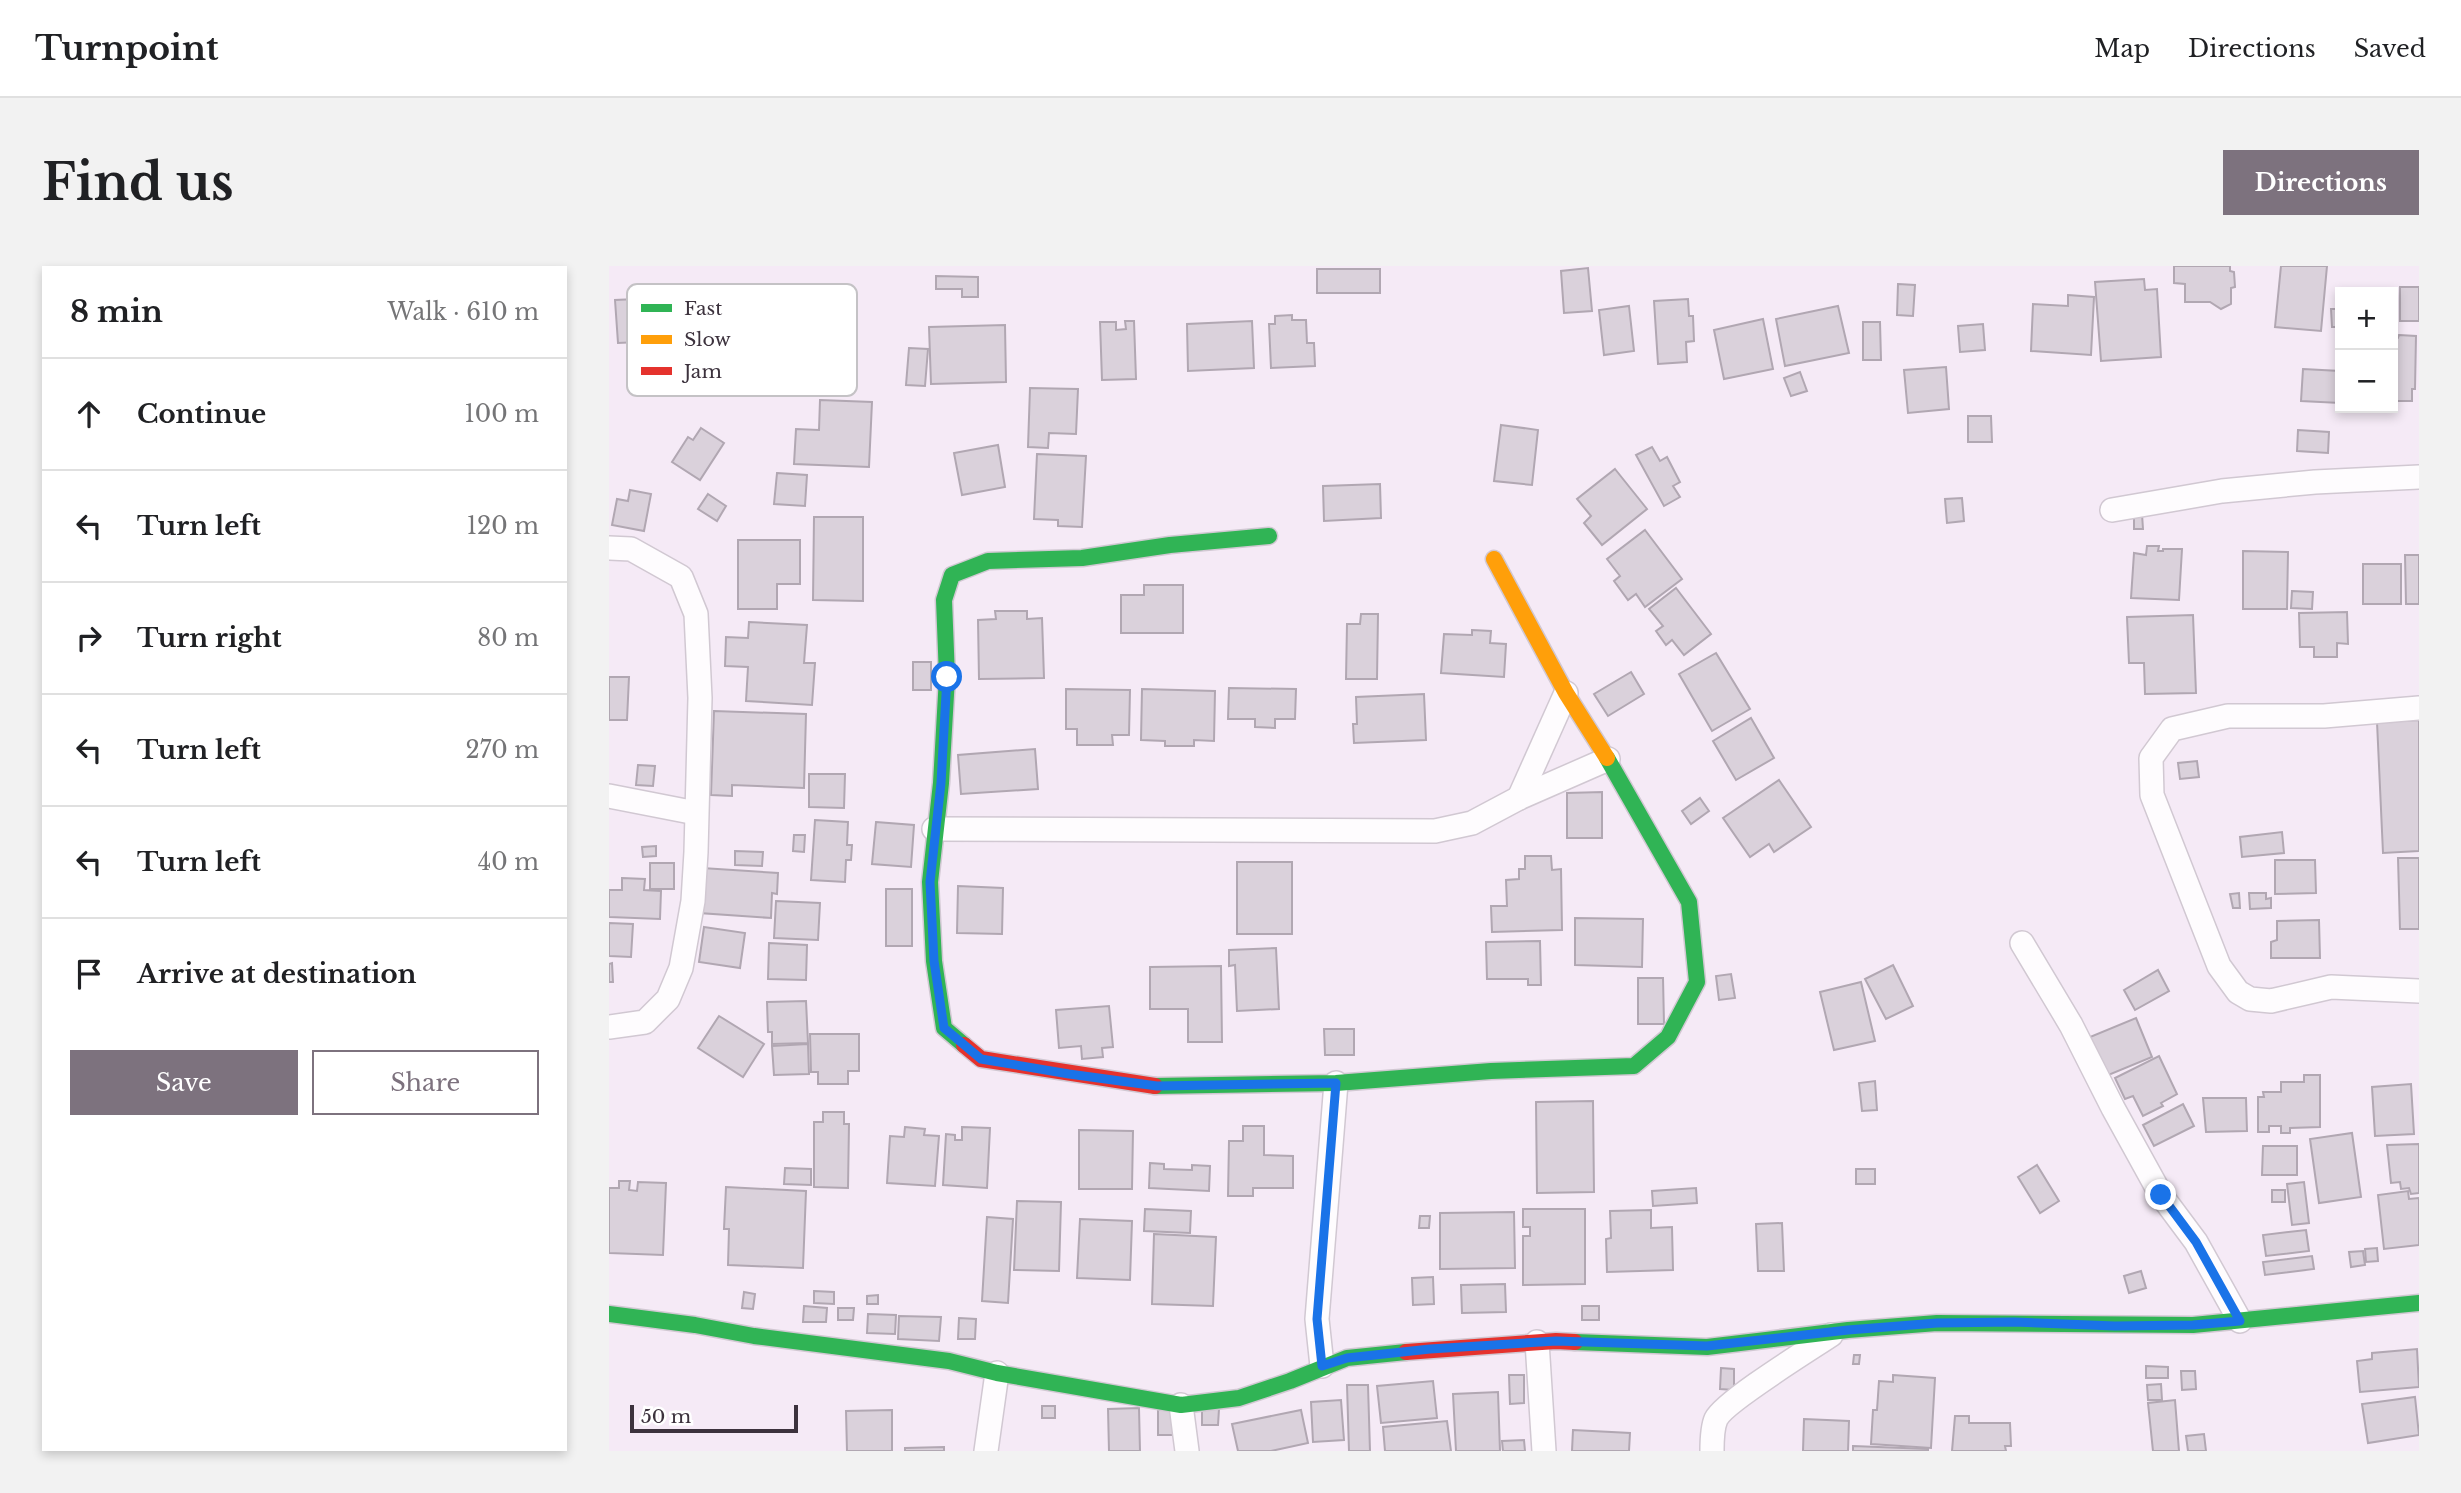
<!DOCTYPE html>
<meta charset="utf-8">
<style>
body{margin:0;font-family:"Libre Baskerville",serif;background:#f2f2f2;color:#202124}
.controls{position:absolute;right:21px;top:21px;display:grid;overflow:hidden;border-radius:0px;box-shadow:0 4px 10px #0003}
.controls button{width:63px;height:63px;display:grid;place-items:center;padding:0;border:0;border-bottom:2px solid #e0e0e0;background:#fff;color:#202124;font:35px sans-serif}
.scale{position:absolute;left:21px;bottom:18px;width:168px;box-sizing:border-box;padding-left:7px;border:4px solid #3c323d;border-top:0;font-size:19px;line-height:24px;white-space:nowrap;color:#3c323d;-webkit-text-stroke:5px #fff;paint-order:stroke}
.stop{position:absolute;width:21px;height:21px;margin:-16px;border:5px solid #1a73e8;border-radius:50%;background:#fff}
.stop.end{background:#1a73e8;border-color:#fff;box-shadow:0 2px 7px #0008}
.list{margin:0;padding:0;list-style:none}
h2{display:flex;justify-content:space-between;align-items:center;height:91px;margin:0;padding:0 28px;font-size:30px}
h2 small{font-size:23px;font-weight:400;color:#757577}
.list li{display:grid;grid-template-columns:46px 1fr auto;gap:21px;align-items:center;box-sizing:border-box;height:112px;padding:0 28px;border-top:2px solid #e0e0e0}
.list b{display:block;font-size:26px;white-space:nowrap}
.list em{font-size:23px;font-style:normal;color:#757577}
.actions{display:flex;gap:14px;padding:21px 28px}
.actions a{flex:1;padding:16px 0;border:2px solid #7d727e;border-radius:0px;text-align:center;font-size:24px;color:#7d727e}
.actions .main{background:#7d727e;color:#fff}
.icon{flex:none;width:38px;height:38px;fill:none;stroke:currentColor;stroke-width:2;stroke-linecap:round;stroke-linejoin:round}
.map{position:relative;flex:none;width:1810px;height:1185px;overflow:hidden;border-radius:0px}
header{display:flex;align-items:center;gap:42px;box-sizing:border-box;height:98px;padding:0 35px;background:#fff;border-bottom:2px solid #e0e0e0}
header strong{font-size:33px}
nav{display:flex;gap:38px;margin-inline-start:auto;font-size:24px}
.intro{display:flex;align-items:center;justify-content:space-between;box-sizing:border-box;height:168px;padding:0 42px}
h1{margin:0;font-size:49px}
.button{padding:18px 32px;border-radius:0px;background:#7d727e;color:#fff;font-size:24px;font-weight:700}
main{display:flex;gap:42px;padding:0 42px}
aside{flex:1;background:#fff;border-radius:0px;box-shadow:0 4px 10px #0003}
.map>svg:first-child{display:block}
.building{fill:#dad1db;stroke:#b1a7b2;stroke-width:2}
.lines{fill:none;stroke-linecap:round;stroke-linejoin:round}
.street-casing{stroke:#d1c8d2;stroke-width:26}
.fast-casing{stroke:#d1c8d2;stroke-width:19}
.slow-casing{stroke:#d1c8d2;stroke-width:19}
.jam-casing{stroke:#d1c8d2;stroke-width:19}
.street{stroke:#fefcfe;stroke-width:23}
.fast{stroke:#30b455;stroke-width:16}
.slow{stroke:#ff9f0a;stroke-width:16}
.jam{stroke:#e5322d;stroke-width:16}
.route{stroke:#1a73e8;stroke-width:9}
.key{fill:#fff;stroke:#c4c2c5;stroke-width:2}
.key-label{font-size:19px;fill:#3c323d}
</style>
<header>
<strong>Turnpoint</strong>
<nav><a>Map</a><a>Directions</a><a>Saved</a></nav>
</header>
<div class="intro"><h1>Find us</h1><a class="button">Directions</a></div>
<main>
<aside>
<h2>8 min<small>Walk · 610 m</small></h2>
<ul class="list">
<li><svg class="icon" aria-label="ahead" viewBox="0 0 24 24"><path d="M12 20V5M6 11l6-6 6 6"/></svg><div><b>Continue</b></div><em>100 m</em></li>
<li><svg class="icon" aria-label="left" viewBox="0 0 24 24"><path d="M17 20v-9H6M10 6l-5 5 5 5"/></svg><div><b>Turn left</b></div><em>120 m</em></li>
<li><svg class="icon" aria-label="right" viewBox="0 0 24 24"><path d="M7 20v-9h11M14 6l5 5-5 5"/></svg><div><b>Turn right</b></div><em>80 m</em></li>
<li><svg class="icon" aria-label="left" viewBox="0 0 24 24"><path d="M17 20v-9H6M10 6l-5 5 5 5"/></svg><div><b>Turn left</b></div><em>270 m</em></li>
<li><svg class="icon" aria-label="left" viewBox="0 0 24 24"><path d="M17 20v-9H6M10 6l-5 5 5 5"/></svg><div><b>Turn left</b></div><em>40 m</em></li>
<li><svg class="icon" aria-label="arrive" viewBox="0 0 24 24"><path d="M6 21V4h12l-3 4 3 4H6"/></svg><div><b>Arrive at destination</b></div></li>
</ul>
<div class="actions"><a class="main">Save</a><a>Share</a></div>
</aside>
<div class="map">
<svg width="1810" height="1185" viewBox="0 0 1810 1185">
<rect width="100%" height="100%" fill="#f5eaf6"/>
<!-- building -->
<g class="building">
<polygon points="1565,0 1621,0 1621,5 1625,6 1626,21 1622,22 1622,38 1612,43 1601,36 1576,36 1576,18 1565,17"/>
<polygon points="1672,0 1718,0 1712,65 1666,61"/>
<polygon points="979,2 983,45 955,47 952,5"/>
<rect x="708" y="3" width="63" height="24"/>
<polygon points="327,10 369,11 369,31 353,31 353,23 327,23"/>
<polygon points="1535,13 1536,24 1548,23 1552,91 1492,95 1486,16"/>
<polygon points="1289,18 1306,19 1304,50 1288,49"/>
<rect x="1791" y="21" width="19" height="34"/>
<polygon points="1459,29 1485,31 1482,89 1422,85 1424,38 1459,40"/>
<polygon points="50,32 52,75 9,77 6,34"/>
<polygon points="1079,33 1080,50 1084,50 1085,75 1077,76 1078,96 1049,98 1045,35"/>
<polygon points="1020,40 1025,85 995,89 990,44"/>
<polygon points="1229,40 1240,87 1176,100 1167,53"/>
<polygon points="1722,43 1731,43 1731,61 1723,61"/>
<polygon points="683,49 683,54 697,54 698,77 705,77 706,100 662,102 660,58 666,58 666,50"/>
<polygon points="1154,53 1164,103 1115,113 1105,64"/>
<polygon points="516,55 525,55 527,113 493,114 491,56 507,56 507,64 517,63"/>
<polygon points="643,55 645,102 579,105 578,58"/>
<polygon points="1254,56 1271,56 1272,94 1254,94"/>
<polygon points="1374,58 1376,84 1351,86 1349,60"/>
<polygon points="396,59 397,116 322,118 320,61"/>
<polygon points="1790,69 1807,70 1806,123 1803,123 1803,135 1784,135 1784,73 1789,72"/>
<polygon points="300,82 319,83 316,120 297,119"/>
<polygon points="1337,101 1340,143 1299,147 1295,104"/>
<polygon points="1694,103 1731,105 1731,137 1692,135"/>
<polygon points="1191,106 1198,125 1182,130 1175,112"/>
<polygon points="421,122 469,123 467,168 440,167 439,182 419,181"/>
<polygon points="211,134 263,136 260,201 185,198 187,163 210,164"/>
<polygon points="1359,150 1382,150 1383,176 1359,176"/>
<polygon points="892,159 929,164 923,219 885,215"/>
<polygon points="92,162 115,177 91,214 63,196 79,171 84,174"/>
<polygon points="1689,164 1720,166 1719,187 1688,185"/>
<polygon points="389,179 396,221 353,229 345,187"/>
<polygon points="1043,181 1051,195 1058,191 1071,216 1064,220 1071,231 1055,240 1027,189"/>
<polygon points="428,188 477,190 473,261 449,260 449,254 425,253"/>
<polygon points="1006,203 1038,243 993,279 975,257 982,250 968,233"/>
<polygon points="168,207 198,209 196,240 165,238"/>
<polygon points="771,218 772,252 715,255 714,220"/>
<polygon points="21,224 42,228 35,265 3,259 8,233 19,235"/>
<polygon points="99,228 117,240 108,255 89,243"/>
<polygon points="1353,232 1355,255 1338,257 1336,233"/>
<polygon points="1533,248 1534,263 1525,263 1525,249"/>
<polygon points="205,251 254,251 254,335 204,334"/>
<polygon points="1036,264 1073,313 1036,341 1027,328 1019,334 1005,315 1011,310 998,293"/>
<polygon points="129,274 191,274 191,318 168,318 168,343 129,343"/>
<polygon points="1538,280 1550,280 1549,285 1554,285 1554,283 1573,283 1570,334 1522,332 1525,287 1537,289"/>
<polygon points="1634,285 1679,286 1678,343 1634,343"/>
<polygon points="1796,289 1810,289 1810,338 1797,338"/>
<rect x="1754" y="298" width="38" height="40"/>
<polygon points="535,319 574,319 574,367 512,367 512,329 535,329"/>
<polygon points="1067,322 1102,368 1075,389 1063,374 1057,379 1047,365 1054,360 1040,343"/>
<polygon points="1683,325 1704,326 1703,343 1682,342"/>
<polygon points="386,345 418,345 418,353 433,352 435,412 370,413 369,354 387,353"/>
<polygon points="1738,346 1739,378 1728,377 1728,391 1705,391 1705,381 1691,381 1690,347"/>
<polygon points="752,348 769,348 768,413 737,413 738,358 751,358"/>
<polygon points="1584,349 1587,427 1536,428 1535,397 1520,397 1518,351"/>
<polygon points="140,356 198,359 195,397 206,397 203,439 137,435 139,401 116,400 117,371 139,372"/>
<polygon points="863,364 882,365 881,377 897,378 895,411 832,407 835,368 863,369"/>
<polygon points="1107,387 1141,443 1103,465 1070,408"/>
<rect x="304" y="396" width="18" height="28"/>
<polygon points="1022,406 1035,428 999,450 985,428"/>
<polygon points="0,411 20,411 18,454 0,454"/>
<polygon points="620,422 687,423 686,453 666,453 666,462 646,461 646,453 619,453"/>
<polygon points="457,423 521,424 520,469 503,469 504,479 468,479 468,463 457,463"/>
<polygon points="533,423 606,425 605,475 585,474 585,480 556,480 556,475 532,474"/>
<polygon points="815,428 817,474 745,477 744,458 748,458 747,431"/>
<polygon points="105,445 197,448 195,522 123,519 123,530 102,529"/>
<polygon points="1142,452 1165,492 1127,514 1104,475"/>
<polygon points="1810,454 1810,585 1774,587 1768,456"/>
<polygon points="426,483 429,523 352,528 349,489"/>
<polygon points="1588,495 1590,511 1571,513 1569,497"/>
<polygon points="29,499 46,500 44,520 27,519"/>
<polygon points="200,508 236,508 235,542 200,541"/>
<polygon points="1170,514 1202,561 1165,586 1160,578 1141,591 1114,552"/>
<polygon points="993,526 993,572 958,572 958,527"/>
<polygon points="1091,532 1100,545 1082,558 1073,545"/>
<polygon points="206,554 239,556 238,579 243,579 242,594 237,594 236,616 202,614"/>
<polygon points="267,556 305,559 302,601 263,598"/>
<polygon points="1673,566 1675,587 1633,591 1631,571"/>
<polygon points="185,569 196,569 195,586 184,585"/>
<polygon points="47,580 47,590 34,591 33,581"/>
<polygon points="126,585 154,586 153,600 126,599"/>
<polygon points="916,590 942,590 943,604 952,603 953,664 883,666 882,640 898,640 897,614 910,613 910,603 916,603"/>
<polygon points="1789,592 1810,592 1810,663 1791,663"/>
<polygon points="1666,594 1706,594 1707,627 1666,628"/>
<rect x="628" y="596" width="55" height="72"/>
<rect x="41" y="597" width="24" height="26"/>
<polygon points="93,602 169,607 168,628 163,627 162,652 90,647"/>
<polygon points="13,612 36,613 35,624 52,625 51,653 0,651 0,624 13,624"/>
<polygon points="349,620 394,622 393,668 348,667"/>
<rect x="277" y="623" width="26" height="57"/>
<polygon points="1630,627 1631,642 1624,642 1621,628"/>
<polygon points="1640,627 1657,627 1657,633 1662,632 1662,642 1641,643"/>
<polygon points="167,635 211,637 209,674 165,672"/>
<polygon points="966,652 1034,653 1033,701 966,699"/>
<polygon points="1710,654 1711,692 1662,692 1662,676 1668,674 1668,655"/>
<polygon points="0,657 24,658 22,691 0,690"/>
<polygon points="95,661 136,667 131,702 90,696"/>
<polygon points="931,675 932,719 919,719 919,713 878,713 877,676"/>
<polygon points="160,677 198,679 197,714 159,713"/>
<polygon points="667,682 670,743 628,745 626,699 620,700 620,684"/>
<polygon points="3,697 4,716 0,716 0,698"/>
<polygon points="1284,699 1304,740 1277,753 1256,713"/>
<polygon points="612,700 613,776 579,776 579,743 541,743 541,701"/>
<polygon points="1549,704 1560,725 1526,744 1515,724"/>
<polygon points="1122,708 1126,732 1110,734 1107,710"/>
<polygon points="1029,712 1054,712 1055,758 1029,758"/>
<polygon points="1252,716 1266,775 1225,784 1211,726"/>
<polygon points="197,735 199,777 163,778 163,766 159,766 158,736"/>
<polygon points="500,740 504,781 493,782 494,791 473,793 472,780 450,782 447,744"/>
<polygon points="110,750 155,778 134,811 89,782"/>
<polygon points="1527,752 1543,791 1497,810 1481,771"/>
<polygon points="715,763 745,763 745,789 716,789"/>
<polygon points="201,768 250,768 250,805 239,805 239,818 209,818 209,806 202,806"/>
<polygon points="199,778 200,808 165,809 163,780"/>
<polygon points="1550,790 1568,828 1552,837 1554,840 1534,850 1524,830 1516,833 1506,812"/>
<polygon points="1695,809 1711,809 1711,861 1681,862 1681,867 1672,867 1672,860 1660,860 1660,866 1649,866 1649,831 1655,831 1654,826 1672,826 1672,816 1695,816"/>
<polygon points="1266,815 1268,844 1253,845 1250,817"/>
<polygon points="1802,818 1805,868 1766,870 1763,821"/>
<polygon points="1594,832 1637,832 1638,865 1597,866"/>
<polygon points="984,835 985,926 928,927 927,836"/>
<polygon points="1574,838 1585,860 1545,880 1534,859"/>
<polygon points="214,846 235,846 235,858 240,858 239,922 205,921 205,856 214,856"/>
<polygon points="634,860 655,860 655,889 684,890 684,922 644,922 644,930 619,930 620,875 634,875"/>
<polygon points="296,861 316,863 315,869 330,870 326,920 278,917 281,870 295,871"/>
<polygon points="353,861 381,862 378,922 334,919 337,868 346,869 346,874 353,874"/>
<polygon points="470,864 524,865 523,923 470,923"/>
<polygon points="1743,867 1752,931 1710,937 1701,873"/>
<polygon points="1810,878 1810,927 1802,928 1800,922 1792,923 1791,916 1782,917 1778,879"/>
<polygon points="1654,880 1688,880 1688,909 1653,909"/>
<polygon points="541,897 555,898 555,903 583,904 583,899 601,900 600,925 540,922"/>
<polygon points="1428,899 1450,935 1431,947 1409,911"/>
<polygon points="176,902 202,903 202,919 175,918"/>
<rect x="1247" y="903" width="19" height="15"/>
<polygon points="10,915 21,915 20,924 28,925 29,916 57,917 54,989 0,987 0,922 10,922"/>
<polygon points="1695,916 1700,957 1683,959 1678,918"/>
<polygon points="117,921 197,925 194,1002 119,999 120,963 115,963"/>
<polygon points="1087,922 1088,937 1044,940 1043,925"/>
<rect x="1663" y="924" width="13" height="12"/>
<polygon points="1799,925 1800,933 1810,932 1810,979 1775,983 1769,929"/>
<polygon points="408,935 452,936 450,1005 405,1004"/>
<polygon points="536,943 582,945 581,967 535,965"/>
<polygon points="914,943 976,943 976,1018 914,1019 914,970 921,970 921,961 914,961"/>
<polygon points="1042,944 1042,962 1063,961 1064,1004 998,1006 997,973 1002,972 1001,945"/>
<polygon points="905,946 906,1002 831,1003 831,947"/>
<polygon points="811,950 821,950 820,962 810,962"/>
<polygon points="378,951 404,953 399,1037 373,1035"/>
<polygon points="471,953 523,955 521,1014 468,1012"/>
<polygon points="1173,957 1175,1005 1149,1005 1147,958"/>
<polygon points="1697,964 1700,985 1657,990 1654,969"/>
<polygon points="545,968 607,971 604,1040 543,1038"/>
<polygon points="1768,982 1769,995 1757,996 1756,983"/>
<polygon points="1754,985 1756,999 1742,1001 1740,986"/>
<polygon points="1703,990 1705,1003 1656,1009 1654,996"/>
<polygon points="1532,1005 1537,1022 1520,1027 1515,1010"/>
<polygon points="824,1011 825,1038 804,1039 803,1012"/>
<polygon points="896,1018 897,1046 853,1047 852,1019"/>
<polygon points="205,1025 225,1026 225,1038 205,1037"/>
<polygon points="135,1026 146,1028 144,1043 133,1042"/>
<polygon points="269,1029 269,1038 258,1038 258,1030"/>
<polygon points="195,1040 218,1042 217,1056 194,1056"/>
<rect x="973" y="1040" width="17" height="14"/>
<polygon points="229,1042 245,1042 244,1054 229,1054"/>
<polygon points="259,1048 287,1049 286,1068 258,1067"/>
<polygon points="290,1050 332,1051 330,1075 289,1073"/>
<polygon points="350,1052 367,1053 366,1073 349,1073"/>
<polygon points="1808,1083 1810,1121 1751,1126 1748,1095 1763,1093 1763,1087"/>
<polygon points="1245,1089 1251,1089 1250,1098 1244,1098"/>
<polygon points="1537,1100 1559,1101 1559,1112 1537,1112"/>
<polygon points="1112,1102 1125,1103 1125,1124 1111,1123"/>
<polygon points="1572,1105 1586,1105 1587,1123 1573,1124"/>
<polygon points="900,1109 915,1109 915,1137 901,1138"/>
<polygon points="1284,1109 1326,1112 1322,1182 1262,1178 1264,1144 1268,1144 1270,1115 1284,1116"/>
<polygon points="824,1115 828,1152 772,1157 768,1120"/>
<polygon points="1552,1118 1553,1134 1539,1134 1538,1119"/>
<polygon points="738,1119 759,1119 761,1185 740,1185"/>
<polygon points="889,1126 891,1185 847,1185 844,1128"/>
<polygon points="1806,1131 1810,1169 1759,1177 1753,1138"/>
<polygon points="732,1134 735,1174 704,1176 702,1136"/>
<polygon points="1566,1134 1570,1185 1544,1185 1539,1137"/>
<rect x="433" y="1140" width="13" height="12"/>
<polygon points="530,1142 531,1185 500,1185 499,1143"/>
<polygon points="593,1143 610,1143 609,1159 593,1159"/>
<polygon points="283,1144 283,1185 238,1185 237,1145"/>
<polygon points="549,1144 565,1144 566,1169 549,1169"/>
<polygon points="692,1144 699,1177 662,1185 629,1185 623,1158"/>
<polygon points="1346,1150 1360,1150 1360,1157 1401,1157 1402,1180 1396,1180 1397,1185 1343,1185"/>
<polygon points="1195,1153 1240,1155 1239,1185 1194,1185"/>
<polygon points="838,1155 842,1185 776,1185 774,1161"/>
<polygon points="964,1164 1021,1167 1020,1185 963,1185"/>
<polygon points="1595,1168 1597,1185 1579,1185 1577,1170"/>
<polygon points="915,1174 916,1185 894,1185 893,1175"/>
<polygon points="1244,1180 1319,1183 1319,1185 1244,1185"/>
<polygon points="335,1181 335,1185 296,1185 296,1182"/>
</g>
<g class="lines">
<!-- street casing -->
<g class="street-casing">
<g id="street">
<polyline points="1503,244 1613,225 1706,216 1810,211"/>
<polyline points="0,282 22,283 72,311 87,348 91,432 87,586 84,635 72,702 59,733 36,756 0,761"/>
<polyline points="1810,442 1715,450 1619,450 1563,463 1542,492 1543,529 1610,700 1629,726 1641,733 1662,735 1722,721 1810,725"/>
<polyline points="0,530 87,547"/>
<polyline points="910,532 957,427"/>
<polyline points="325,563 826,565 863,557 910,532 999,493"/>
<polyline points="1413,677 1462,759 1504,842 1552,929 1587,976 1631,1055"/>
<polyline points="928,1076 935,1185"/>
<polyline points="713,1100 708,1053 727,817"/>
<polyline points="572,1139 578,1185"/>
<polyline points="377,1185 388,1107"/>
<path d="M1103 1185C1103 1175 1103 1162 1107 1153 1115 1136 1201 1083 1222 1069"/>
</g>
</g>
<!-- fast casing -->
<g class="fast-casing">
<g id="fast">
<polyline points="355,779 335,762 325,695 321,616 332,517 338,411 335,334 343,309 379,295 473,292 561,279 660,270"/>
<polyline points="546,820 727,817 882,805 1025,800 1059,771 1088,716 1080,636 998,492"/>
<polyline points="0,1048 86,1059 145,1070 340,1095 388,1107 572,1139 630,1132 681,1115 738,1092 797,1086"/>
<polyline points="966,1076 1098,1081 1239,1064 1328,1057 1584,1059 1810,1037"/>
</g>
</g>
<!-- slow casing -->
<g class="slow-casing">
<polyline id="slow" points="885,293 957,427 998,492"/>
</g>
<!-- jam casing -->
<g class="jam-casing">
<g id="jam">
<polyline points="355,779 372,793 546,820"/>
<polyline points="797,1086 947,1075 966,1076"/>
</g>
</g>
<!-- street -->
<use href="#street" class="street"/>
<!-- fast -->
<use href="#fast" class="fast"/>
<!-- slow -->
<use href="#slow" class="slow"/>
<!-- jam -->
<use href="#jam" class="jam"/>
</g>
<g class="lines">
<!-- route -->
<polyline class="route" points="338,411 332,517 321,616 325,695 335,762 372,793 460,808 548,820 727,817 708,1053 713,1100 738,1092 821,1083 947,1075 1098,1080 1239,1064 1328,1057 1405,1056 1506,1060 1584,1059 1631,1055 1587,976 1552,929"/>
</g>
<!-- legend -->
<rect x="18" y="18" width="230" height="112" rx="10" class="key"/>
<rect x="32" y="38" width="31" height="8" fill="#30b455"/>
<rect x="32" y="69" width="31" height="9" fill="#ff9f0a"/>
<rect x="32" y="101" width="31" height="8" fill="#e5322d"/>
<g class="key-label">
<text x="75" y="49">Fast</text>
<text x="75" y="80">Slow</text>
<text x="75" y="112">Jam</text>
</g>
</svg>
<div class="controls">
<button>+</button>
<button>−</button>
</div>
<div class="scale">50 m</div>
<div class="stop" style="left:338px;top:411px"></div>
<div class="stop end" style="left:1552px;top:929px"></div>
</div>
</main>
